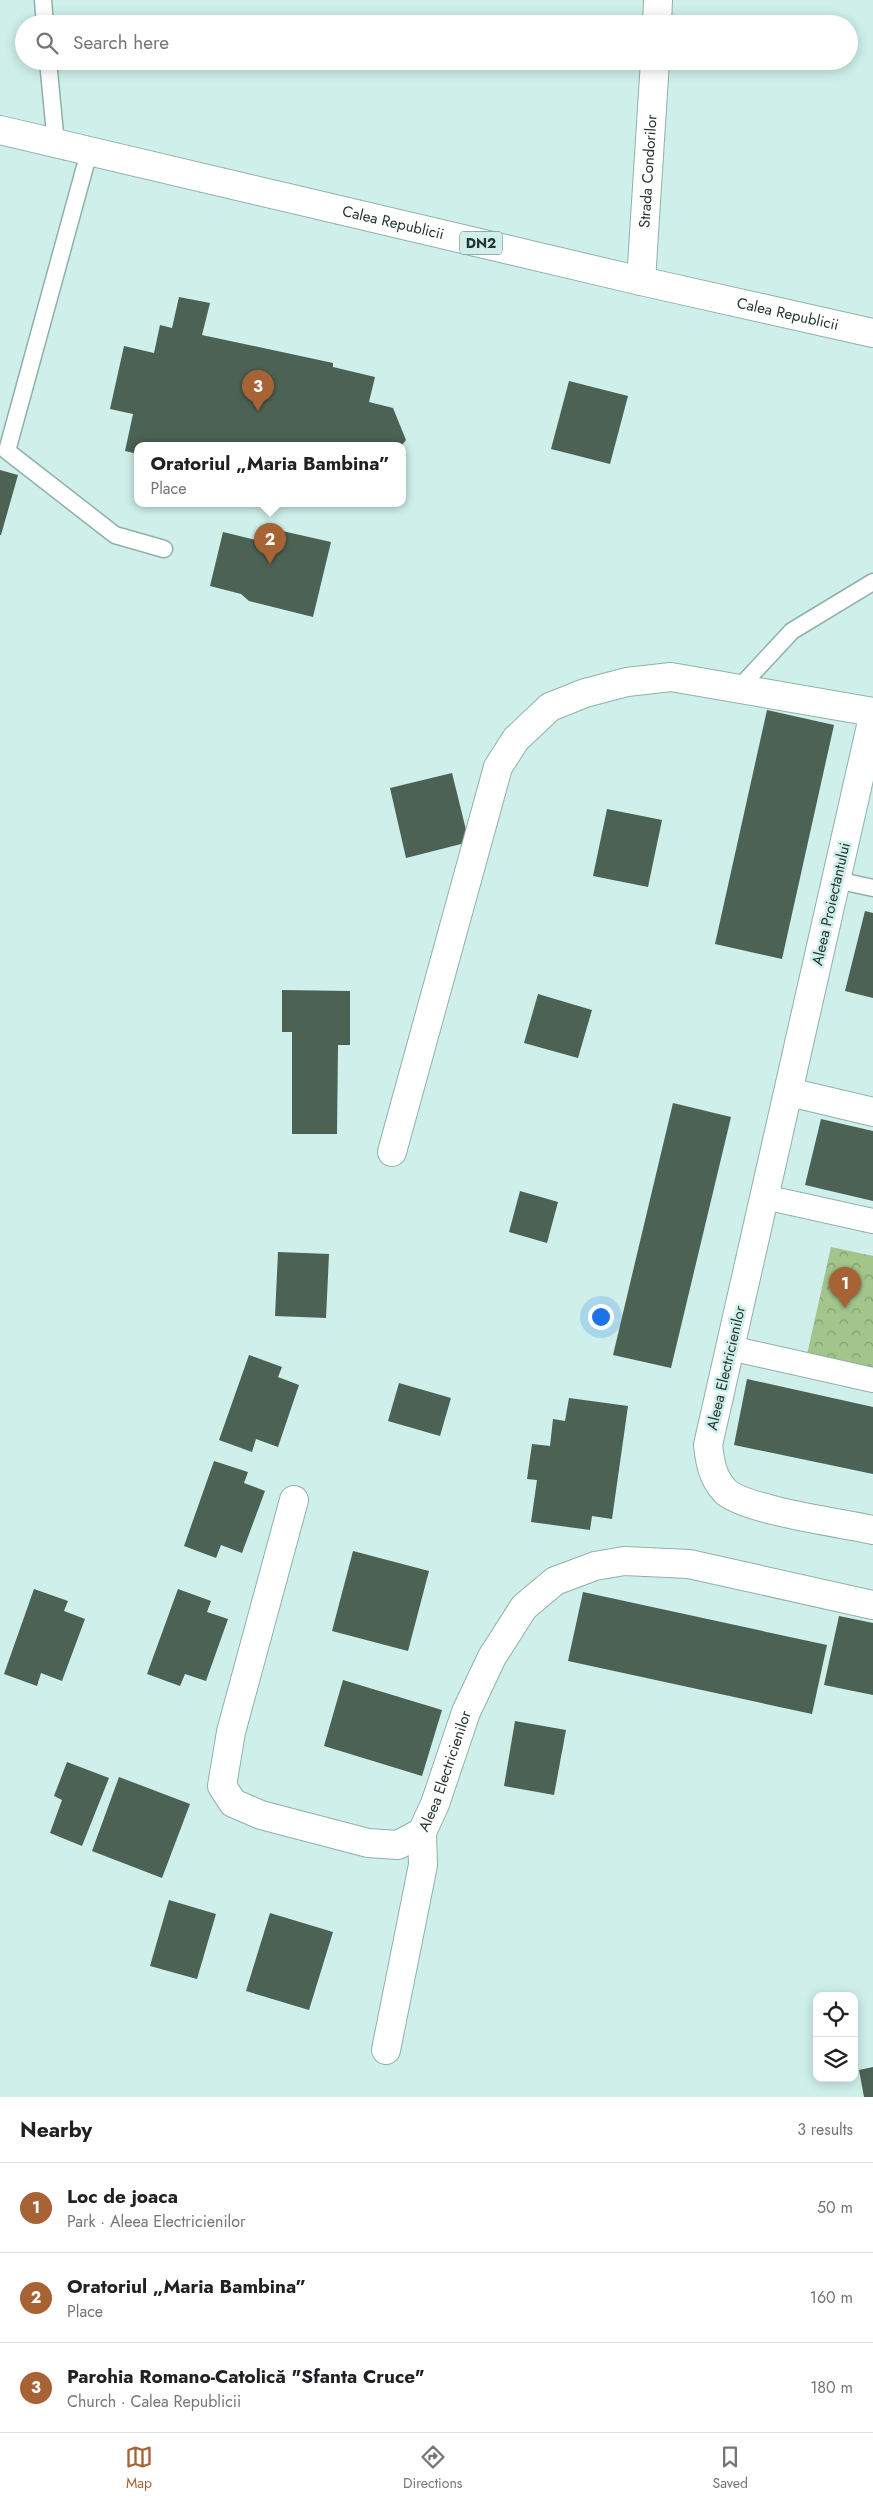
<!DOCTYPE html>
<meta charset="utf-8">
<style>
body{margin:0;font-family:Jost,sans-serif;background:#f6f6f6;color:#202124}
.controls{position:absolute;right:15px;bottom:15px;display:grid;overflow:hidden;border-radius:10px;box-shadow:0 2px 12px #0003}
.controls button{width:45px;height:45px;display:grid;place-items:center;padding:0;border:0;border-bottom:1px solid #e0e0e0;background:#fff;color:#202124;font:25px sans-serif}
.you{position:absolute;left:600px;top:1316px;width:18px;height:18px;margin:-12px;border:4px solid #fff;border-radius:50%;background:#1a73e8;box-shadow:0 0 0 8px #1a73e833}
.badge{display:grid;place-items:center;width:32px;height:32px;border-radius:50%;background:#a76333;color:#fff;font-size:16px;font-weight:700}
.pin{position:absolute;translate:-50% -41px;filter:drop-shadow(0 1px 2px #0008)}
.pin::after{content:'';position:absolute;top:26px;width:18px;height:15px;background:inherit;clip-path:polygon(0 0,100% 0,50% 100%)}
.popup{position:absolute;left:134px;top:442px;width:272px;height:65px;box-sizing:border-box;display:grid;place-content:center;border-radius:10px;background:#fff;filter:drop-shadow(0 1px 4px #0005);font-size:16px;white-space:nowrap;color:#757577}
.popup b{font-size:19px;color:#202124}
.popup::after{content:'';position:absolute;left:50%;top:100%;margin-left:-10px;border:10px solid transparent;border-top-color:#fff}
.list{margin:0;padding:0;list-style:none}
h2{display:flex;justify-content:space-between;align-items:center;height:65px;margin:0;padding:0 20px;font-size:21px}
h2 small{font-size:16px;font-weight:400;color:#757577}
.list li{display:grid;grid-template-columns:32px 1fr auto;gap:15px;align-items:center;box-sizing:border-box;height:90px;padding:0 20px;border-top:1px solid #e0e0e0}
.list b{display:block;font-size:19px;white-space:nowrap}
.list p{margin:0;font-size:16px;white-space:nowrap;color:#757577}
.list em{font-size:16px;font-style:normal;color:#757577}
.icon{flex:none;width:28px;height:28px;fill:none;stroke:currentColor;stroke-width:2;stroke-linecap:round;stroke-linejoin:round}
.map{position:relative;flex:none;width:873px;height:2097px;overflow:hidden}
.search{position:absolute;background:#fff;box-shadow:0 2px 12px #0003;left:15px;right:15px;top:15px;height:55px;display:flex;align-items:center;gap:12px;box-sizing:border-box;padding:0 18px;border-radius:28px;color:#757577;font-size:19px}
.sheet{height:335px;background:#fff}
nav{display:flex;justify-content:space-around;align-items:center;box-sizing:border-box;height:70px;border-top:1px solid #e0e0e0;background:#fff;font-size:14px;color:#757577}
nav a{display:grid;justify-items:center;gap:2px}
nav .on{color:#a76333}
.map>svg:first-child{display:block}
.park{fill:url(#park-crowns)}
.building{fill:#4b6254}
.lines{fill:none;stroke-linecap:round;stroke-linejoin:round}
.service-casing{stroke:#90b0ab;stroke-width:19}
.pedestrian-casing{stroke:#90b0ab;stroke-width:26}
.minor-casing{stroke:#90b0ab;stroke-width:30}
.primary-casing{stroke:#90b0ab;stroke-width:30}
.service{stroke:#fff;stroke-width:16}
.pedestrian{stroke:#fff;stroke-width:24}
.minor{stroke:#fff;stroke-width:28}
.primary{stroke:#fff;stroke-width:28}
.labels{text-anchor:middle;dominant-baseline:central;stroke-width:5;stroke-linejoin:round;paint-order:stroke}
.shield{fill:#ceefea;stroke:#596c69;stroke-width:1}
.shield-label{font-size:14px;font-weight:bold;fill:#273432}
.street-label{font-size:15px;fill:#273432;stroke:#ceefea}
</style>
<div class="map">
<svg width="873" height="2097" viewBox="0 0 873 2097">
<defs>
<pattern id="park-crowns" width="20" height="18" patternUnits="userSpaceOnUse" patternTransform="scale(1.25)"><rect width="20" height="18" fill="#a3c48b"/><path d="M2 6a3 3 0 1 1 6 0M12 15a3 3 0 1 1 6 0" fill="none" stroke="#85a072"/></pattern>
</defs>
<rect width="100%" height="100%" fill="#ceefea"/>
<!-- park -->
<polygon class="park" points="831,1247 873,1256 873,1374 806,1359"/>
<!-- building -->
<g class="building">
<polygon points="179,297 210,303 202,335 333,363 333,367 375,377 369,402 393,408 406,440 402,445 138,445 138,454 125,451 133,414 110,409 124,346 154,353 160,325 172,328"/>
<polygon points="569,381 628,396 610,464 551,449"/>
<polygon points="0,470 18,475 1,535 0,535"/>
<polygon points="260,526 331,542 313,617 249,601 241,594 210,586 223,532 256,540"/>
<polygon points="767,710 834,725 782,959 715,944"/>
<polygon points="452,773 469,842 406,858 390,788"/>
<polygon points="607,809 662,820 648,887 593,876"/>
<polygon points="865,911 873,913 873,998 845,991"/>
<polygon points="282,990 350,991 350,1045 338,1045 337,1134 292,1134 292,1032 282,1032"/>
<polygon points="538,994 592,1010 578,1058 524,1043"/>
<polygon points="673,1103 731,1117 671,1368 613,1355"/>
<polygon points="821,1119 873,1131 873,1201 805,1185"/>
<polygon points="520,1191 558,1202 547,1243 509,1232"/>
<polygon points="278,1252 329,1254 326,1318 275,1316"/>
<polygon points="249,1355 282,1367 278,1377 299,1385 278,1447 256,1439 252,1452 219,1440"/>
<polygon points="747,1379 873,1407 873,1474 734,1445"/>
<polygon points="399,1383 451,1398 440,1436 388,1421"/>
<polygon points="569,1398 628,1406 612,1519 592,1516 590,1530 531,1522 537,1480 527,1479 532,1444 550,1446 553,1419 565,1421"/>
<polygon points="214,1461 248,1472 244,1483 265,1491 242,1553 221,1545 216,1558 184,1546"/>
<polygon points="353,1551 429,1571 408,1651 332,1631"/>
<polygon points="34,1589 68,1601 64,1611 85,1619 62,1681 41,1673 37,1686 4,1674"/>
<polygon points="178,1589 211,1601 207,1612 228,1619 206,1681 185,1674 180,1686 147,1674"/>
<polygon points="583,1592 827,1645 812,1714 568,1661"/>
<polygon points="839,1616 873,1623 873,1695 824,1685"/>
<polygon points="343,1680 442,1710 422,1776 324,1746"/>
<polygon points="515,1721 566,1730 554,1795 504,1786"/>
<polygon points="67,1762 109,1778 82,1846 50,1833 62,1800 54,1796"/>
<polygon points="119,1777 190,1804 162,1878 92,1851"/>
<polygon points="169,1900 216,1914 197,1979 150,1966"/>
<polygon points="270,1913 333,1932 309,2010 246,1991"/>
<polygon points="873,2067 873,2097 864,2097 859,2070"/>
</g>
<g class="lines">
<!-- service casing -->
<g class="service-casing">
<g id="service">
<polyline points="43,0 45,24"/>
<polyline points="48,61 56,144"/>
<polyline points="89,152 7,451 115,535 164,549"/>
<polyline points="739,688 792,631 873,582"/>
<polyline points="836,880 873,888"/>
</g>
</g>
<!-- pedestrian casing -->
<g class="pedestrian-casing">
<g id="pedestrian">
<polyline points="764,1197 873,1221"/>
<polyline points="730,1348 873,1380"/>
</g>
</g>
<!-- minor casing -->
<g class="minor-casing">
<g id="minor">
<polyline points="657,24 658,0"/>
<path id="s1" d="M641 281 655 61"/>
<path d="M873 717 708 1445C710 1462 712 1477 725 1491 745 1510 841 1523 873 1530"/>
<polyline points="789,1092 873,1112"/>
<polyline points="392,1152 498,767 516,739 550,707 585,693 627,682 671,677 873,712"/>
<path id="s2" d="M294 1500 231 1732 222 1786 233 1803 261 1815 368 1843 398 1845 422 1832 435 1804 466 1712 492 1657 524 1607 555 1581 595 1566 624 1561 689 1564 873 1605"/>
<polyline points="386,2050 423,1865 422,1832"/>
</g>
</g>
<!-- primary casing -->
<g class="primary-casing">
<g id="primary">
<path id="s3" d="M0 130 641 281 873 333"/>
</g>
</g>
<!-- service -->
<use href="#service" class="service"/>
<!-- pedestrian -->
<use href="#pedestrian" class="pedestrian"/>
<!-- minor -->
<use href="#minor" class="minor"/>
<!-- primary -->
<use href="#primary" class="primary"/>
</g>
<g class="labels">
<!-- shield labels -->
<rect class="shield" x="460" y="231.5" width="42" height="23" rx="4"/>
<g class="shield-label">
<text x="481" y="243">DN2</text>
</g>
<!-- street labels -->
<g class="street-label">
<text stroke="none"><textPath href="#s1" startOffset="110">Strada Condorilor</textPath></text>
<text stroke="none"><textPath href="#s3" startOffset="404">Calea Republicii</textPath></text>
<text stroke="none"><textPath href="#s3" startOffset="809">Calea Republicii</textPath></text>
<text transform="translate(831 904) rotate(-77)">Aleea Proiectantului</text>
<text transform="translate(726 1368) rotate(-77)">Aleea Electricienilor</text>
<text stroke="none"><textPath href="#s2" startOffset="579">Aleea Electricienilor</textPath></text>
</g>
</g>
</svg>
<div class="controls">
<button><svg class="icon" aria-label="locate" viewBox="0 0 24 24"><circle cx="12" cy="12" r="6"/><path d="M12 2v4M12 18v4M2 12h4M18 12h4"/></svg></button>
<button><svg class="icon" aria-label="layers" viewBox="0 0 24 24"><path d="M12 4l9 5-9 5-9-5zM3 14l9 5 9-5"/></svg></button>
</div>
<div class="you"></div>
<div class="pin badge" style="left:845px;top:1308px">1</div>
<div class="pin badge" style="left:270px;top:564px">2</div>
<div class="popup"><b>Oratoriul „Maria Bambina”</b>Place</div>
<div class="pin badge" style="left:258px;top:411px">3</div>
<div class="search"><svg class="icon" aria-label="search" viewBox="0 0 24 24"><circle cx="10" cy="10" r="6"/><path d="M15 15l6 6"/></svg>Search here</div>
</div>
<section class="sheet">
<h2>Nearby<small>3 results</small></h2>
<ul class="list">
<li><span class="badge">1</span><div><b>Loc de joaca</b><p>Park · Aleea Electricienilor</p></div><em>50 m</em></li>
<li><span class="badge">2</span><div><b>Oratoriul „Maria Bambina”</b><p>Place</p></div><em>160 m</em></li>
<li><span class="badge">3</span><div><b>Parohia Romano-Catolică &quot;Sfanta Cruce&quot;</b><p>Church · Calea Republicii</p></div><em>180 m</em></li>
</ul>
</section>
<nav>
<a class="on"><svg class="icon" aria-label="map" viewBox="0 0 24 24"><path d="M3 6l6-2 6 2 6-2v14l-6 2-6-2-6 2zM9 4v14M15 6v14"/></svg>Map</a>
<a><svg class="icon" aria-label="directions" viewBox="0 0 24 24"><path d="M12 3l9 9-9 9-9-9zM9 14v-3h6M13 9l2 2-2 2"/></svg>Directions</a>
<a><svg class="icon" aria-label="saved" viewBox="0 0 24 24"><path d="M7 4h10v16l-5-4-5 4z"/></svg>Saved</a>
</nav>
